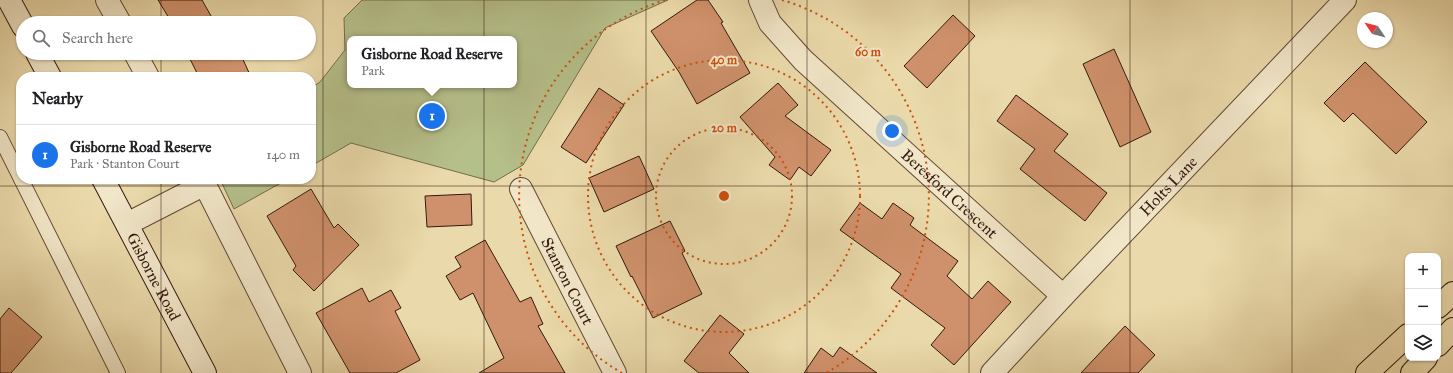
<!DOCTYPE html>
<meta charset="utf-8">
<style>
body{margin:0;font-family:"IM FELL Great Primer",serif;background:#f2f2f2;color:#202124}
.controls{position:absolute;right:12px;bottom:12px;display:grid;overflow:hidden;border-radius:8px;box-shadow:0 1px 3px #0004}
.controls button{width:36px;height:36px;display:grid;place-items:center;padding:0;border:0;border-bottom:1px solid #e0e0e0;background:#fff;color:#202124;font:20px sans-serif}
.compass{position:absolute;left:1357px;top:12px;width:36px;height:36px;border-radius:50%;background:#fff;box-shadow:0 1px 3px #0004;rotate:305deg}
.you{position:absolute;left:892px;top:131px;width:14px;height:14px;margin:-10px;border:3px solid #fff;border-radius:50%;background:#1a73e8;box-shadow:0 0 0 6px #1a73e833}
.badge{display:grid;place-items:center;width:26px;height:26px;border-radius:50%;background:#1a73e8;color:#fff;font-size:13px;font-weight:700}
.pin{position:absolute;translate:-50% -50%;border:2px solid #fff;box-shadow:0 1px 4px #0006}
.popup{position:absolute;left:347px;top:36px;width:170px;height:52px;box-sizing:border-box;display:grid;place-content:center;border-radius:8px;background:#fff;filter:drop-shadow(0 1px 3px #0005);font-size:13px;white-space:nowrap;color:#757577}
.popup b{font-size:15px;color:#202124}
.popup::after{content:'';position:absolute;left:50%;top:100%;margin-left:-8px;border:8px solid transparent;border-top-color:#fff}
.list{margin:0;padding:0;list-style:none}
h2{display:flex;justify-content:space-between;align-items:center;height:52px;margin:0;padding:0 16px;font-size:17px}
h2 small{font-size:13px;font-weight:400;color:#757577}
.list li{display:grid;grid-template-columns:26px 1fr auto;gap:12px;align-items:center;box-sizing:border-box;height:60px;padding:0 16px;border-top:1px solid #e0e0e0}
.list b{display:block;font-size:15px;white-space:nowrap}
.list p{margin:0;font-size:13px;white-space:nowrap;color:#757577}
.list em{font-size:13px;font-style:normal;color:#757577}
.icon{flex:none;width:22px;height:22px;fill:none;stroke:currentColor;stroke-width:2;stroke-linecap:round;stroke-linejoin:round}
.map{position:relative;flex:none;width:1453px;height:373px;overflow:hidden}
.search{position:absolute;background:#fff;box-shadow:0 1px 3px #0004;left:16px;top:16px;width:300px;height:44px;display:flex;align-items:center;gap:10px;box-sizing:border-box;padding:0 14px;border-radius:22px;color:#757577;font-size:15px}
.panel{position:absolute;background:#fff;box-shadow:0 1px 3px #0004;left:16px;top:72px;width:300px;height:112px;border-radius:16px}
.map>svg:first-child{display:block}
.green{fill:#b5bf8a;stroke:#746c4c;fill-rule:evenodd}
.building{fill:#cf916b;stroke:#33190e}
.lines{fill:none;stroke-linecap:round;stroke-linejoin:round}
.service-casing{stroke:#614935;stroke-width:16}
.minor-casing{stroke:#614935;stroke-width:24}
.secondary-casing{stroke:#33190e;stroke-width:24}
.motorway-casing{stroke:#33190e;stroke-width:24}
.service{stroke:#f1e6c8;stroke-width:14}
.minor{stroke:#f1e6c8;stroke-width:22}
.secondary{stroke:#f1e6c8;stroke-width:22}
.motorway{stroke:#ead9aa;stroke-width:22}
.grid{fill:none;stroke:#33190e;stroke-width:1;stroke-opacity:0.55}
.ring{fill:none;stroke:#cd4f0c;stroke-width:2;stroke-dasharray:2 4}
.labels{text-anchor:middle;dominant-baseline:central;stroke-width:4;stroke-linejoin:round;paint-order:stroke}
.street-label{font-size:16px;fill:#33190e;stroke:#f1e6c8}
.centre{fill:#cd4f0c;stroke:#f1e6c8;stroke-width:2}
.ring-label{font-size:12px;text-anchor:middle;font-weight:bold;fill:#cd4f0c;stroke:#f1e6c8;stroke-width:4;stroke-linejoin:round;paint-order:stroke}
</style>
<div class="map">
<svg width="1453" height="373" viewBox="0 0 1453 373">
<rect width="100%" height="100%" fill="#ead9aa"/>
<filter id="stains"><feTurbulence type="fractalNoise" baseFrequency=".005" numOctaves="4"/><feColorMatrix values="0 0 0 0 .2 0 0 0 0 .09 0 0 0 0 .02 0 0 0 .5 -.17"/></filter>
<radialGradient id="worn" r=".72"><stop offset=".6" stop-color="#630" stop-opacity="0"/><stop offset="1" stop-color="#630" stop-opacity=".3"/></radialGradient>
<!-- green -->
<g class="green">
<path d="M362 0H668L605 28 523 165 494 182 351 143 311 166V88L320 82 345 50 344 18ZM350 39H514V85H350Z"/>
<polygon points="220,179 288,179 234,209"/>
</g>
<!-- building -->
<g class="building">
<polygon points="158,0 202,0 215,23 223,19 225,23 172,23"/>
<polygon points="697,0 708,0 723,22 721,23 750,73 697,104 679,72 651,31"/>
<polygon points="953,15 975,36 927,88 904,66"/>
<polygon points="1114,49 1151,132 1120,147 1083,64"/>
<polygon points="187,53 240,53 251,77 199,77"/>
<polygon points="1365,62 1427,122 1396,154 1353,113 1344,122 1324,103"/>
<polygon points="778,83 798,105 785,116 831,150 811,176 799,167 790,180 769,165 775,157 740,117"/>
<polygon points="599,88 624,105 586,163 561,147"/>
<polygon points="1016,95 1068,134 1054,151 1107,193 1085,221 1020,169 1035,149 997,121"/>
<polygon points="639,156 654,189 604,212 589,178"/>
<polygon points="311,189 334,228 338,224 359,245 314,291 293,270 296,266 267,216"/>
<polygon points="471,194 472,225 427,227 425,196"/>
<polygon points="860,203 882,219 893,203 914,218 910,225 958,261 947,276 972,299 988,281 1011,302 954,365 931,345 945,328 891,288 901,274 840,230"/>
<polygon points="670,221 685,251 682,253 702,294 653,318 632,276 631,277 616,246"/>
<polygon points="485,240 520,302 531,297 543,324 538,326 565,373 479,373 504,358 473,293 460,300 446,276 461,267 455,257"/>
<polygon points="362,288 369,302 391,290 401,308 395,311 420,360 396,373 350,373 316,313"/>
<polygon points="9,308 42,337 11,373 0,373 0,319"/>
<polygon points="720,315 744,334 729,353 749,373 699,373 684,361"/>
<polygon points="1125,326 1155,355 1138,373 1081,373"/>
<polygon points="840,347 877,373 804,373 821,348 833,357"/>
</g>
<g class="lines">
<!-- service casing -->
<g class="service-casing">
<g id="service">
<polyline points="0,137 21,179"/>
<polyline points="21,179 118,373"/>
</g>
</g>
<!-- minor casing -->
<g class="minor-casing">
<g id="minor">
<polyline points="107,0 120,23"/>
<path id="s1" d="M760 0 770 23 803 60 1063 296"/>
<polyline points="135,53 148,77"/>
<polyline points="202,179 300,373"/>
<path id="s2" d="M521 189 615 373"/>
<polyline points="127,224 205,184"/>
<path id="s3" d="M992 373 1063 296 1345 0"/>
</g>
</g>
<!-- secondary casing -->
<g class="secondary-casing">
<g id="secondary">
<polyline points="9,0 23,26"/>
<polyline points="37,53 50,77"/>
<path id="s4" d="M103 179 205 373"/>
</g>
</g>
<!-- motorway casing -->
<g class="motorway-casing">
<g id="motorway">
<polyline points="1438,307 1453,293"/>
<polyline points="1438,345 1453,329"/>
<polyline points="1367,373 1408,335"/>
<polyline points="1412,373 1426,358"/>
</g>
</g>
<!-- service -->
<use href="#service" class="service"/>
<!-- minor -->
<use href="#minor" class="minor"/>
<!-- secondary -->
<use href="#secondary" class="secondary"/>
<!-- motorway -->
<use href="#motorway" class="motorway"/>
</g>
<!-- grid -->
<path class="grid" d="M161 0V23M323 0V373M484 0V373M646 0V373M807 0V373M969 0V373M1130 0V373M1292 0V373M161 53V77M161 179V373M0 186H1453"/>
<!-- distance rings -->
<g class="ring">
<circle cx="724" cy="196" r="68"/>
<circle cx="724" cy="196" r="136"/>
<path d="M622 373A204 204 0 0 1 666 0M782 0A204 204 0 0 1 826 373"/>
</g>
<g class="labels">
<!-- street labels -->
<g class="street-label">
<text stroke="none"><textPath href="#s3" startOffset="257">Holts Lane</textPath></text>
<text stroke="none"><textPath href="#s1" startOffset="273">Beresford Crescent</textPath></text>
<text stroke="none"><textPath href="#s4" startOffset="110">Gisborne Road</textPath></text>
<text stroke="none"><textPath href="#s2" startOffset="103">Stanton Court</textPath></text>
</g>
</g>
<circle cx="724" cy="196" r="6" class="centre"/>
<g class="ring-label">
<text x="868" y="56">60 m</text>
<text x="724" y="64">40 m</text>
<text x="724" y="132">20 m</text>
</g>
<rect width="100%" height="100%" filter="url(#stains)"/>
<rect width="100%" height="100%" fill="url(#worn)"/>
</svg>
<div class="controls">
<button>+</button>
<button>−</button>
<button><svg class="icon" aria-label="layers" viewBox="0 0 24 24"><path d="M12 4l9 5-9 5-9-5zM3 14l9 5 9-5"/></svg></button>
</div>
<svg class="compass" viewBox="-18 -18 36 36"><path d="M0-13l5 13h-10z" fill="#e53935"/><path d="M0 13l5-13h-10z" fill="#757577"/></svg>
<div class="you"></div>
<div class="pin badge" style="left:432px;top:116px">1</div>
<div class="popup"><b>Gisborne Road Reserve</b>Park</div>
<div class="search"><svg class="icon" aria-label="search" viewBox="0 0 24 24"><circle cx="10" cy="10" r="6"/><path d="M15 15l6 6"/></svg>Search here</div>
<section class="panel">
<h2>Nearby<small></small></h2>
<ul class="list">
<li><span class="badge">1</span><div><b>Gisborne Road Reserve</b><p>Park · Stanton Court</p></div><em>140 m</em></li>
</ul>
</section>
</div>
